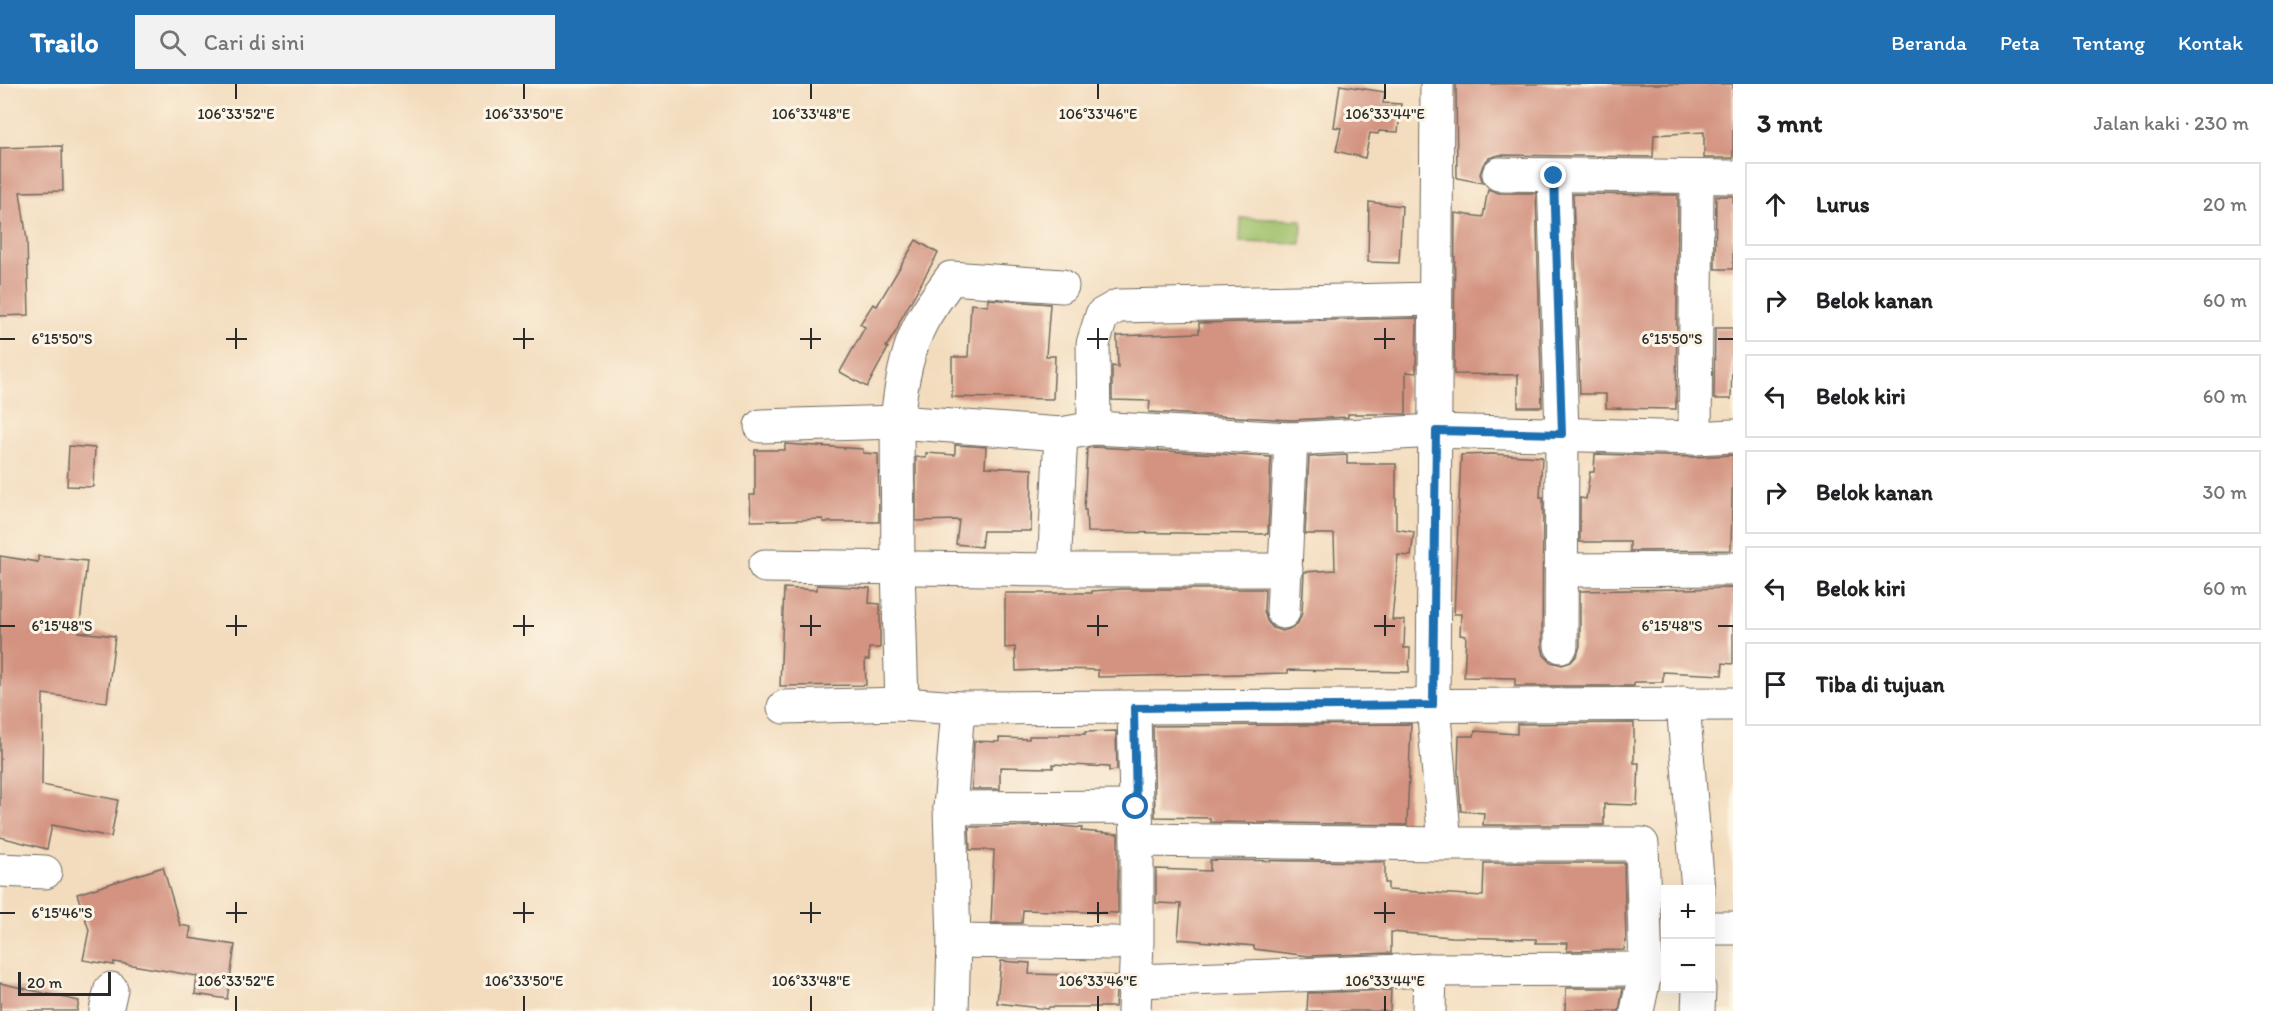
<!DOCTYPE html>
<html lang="id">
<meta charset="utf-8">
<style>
body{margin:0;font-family:Itim,sans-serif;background:#f2f2f2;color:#202124}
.controls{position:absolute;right:18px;bottom:18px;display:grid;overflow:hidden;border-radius:0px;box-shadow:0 6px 24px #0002}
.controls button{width:54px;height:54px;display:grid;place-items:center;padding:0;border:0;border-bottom:2px solid #e0e0e0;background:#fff;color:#202124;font:30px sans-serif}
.scale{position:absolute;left:18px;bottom:15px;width:93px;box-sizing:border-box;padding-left:6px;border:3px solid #2b2b2b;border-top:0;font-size:16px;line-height:21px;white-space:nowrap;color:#2b2b2b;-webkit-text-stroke:4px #fcf5e5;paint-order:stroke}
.stop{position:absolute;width:18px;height:18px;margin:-14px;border:4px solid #1f6fb2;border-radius:50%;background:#fff}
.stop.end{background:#1f6fb2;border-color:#fff;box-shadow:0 2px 6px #0008}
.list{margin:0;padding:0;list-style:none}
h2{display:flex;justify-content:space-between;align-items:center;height:78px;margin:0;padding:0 24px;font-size:26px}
h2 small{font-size:20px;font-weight:400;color:#757577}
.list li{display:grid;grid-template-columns:39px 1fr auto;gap:18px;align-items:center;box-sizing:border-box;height:84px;margin:0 12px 12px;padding:0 12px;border:2px solid #e0e0e0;border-radius:0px}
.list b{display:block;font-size:22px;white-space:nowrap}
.list em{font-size:20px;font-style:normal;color:#757577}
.icon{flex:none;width:33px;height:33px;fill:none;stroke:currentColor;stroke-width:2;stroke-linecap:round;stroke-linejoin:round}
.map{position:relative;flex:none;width:1733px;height:927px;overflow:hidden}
header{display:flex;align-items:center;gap:36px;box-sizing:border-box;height:84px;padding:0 30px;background:#1f6fb2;color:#fff}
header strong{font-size:28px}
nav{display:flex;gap:33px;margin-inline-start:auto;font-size:21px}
.search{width:420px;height:54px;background:#f2f2f2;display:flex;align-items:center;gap:15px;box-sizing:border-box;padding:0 21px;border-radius:0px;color:#757577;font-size:22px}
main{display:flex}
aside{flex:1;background:#fff}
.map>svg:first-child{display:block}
.green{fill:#9fc069;stroke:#65764a;stroke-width:1.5}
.building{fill:#d39380}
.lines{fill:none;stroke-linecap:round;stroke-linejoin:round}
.street-casing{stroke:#71695e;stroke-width:35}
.street{stroke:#fff;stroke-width:33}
.route{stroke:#1f6fb2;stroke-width:8}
.ticks{fill:none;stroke:#2b2b2b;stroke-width:2}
.ticks-label{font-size:15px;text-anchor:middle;fill:#2b2b2b;stroke:#fcf5e5;stroke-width:6;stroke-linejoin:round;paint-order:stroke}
</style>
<header>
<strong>Trailo</strong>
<div class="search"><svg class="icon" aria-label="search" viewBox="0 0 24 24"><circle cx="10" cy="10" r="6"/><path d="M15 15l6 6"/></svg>Cari di sini</div>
<nav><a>Beranda</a><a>Peta</a><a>Tentang</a><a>Kontak</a></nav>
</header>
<main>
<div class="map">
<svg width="1733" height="927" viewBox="0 0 1733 927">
<rect width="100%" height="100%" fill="#fcf5e5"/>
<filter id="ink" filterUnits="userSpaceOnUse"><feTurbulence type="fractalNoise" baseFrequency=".0167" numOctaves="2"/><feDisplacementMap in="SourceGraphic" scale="12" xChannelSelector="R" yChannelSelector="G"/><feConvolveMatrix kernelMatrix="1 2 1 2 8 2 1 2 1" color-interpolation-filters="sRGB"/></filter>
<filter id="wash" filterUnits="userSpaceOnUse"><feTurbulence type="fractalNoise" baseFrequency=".008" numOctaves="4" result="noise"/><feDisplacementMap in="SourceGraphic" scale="24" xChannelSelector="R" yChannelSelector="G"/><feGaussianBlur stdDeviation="1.35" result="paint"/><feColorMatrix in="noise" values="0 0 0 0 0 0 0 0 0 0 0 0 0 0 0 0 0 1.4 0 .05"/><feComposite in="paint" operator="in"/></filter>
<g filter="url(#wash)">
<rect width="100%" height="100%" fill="#f3dcbd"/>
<!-- green -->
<polygon class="green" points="1241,134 1302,136 1301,160 1240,158"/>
<g id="blocks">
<!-- building -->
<g class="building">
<polygon points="1456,0 1733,0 1733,74 1704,74 1704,48 1654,51 1653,73 1499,71 1489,74 1483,81 1480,90 1483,99 1457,94"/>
<polygon points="1340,1 1385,8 1383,19 1401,20 1398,48 1379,47 1378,50 1370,49 1365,74 1336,67 1341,44 1334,43"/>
<polygon points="62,62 63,107 20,108 27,156 29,231 0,232 0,64"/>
<polygon points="1488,105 1499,109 1536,109 1542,323 1518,323 1518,291 1454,290 1455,129 1483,133"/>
<polygon points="1573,110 1678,111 1676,325 1606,324 1606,310 1580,310"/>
<polygon points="1716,112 1733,112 1733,185 1715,185"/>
<polygon points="1369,118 1402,122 1399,179 1368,178"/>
<polygon points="916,156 938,169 900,237 897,246 886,263 888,264 867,303 840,288 865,243 860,240 873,220 877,222"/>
<polygon points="988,215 1050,220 1046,272 1055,272 1053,315 952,313 952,273 968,273 971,220 988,222"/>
<polygon points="1417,234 1416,289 1406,288 1406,330 1348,330 1348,333 1291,336 1149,328 1150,317 1112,316 1112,282 1118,283 1117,252 1199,249 1199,239"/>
<polygon points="1715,244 1733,244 1731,315 1714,315"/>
<polygon points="785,360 863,365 863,369 878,370 879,438 823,438 823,435 751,437 750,411 755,411 755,366 785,366"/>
<polygon points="955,361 986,363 985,383 1032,385 1031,447 983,447 981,463 956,460 959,436 916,437 916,373 926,374 926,369 955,371"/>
<polygon points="69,362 95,364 93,403 67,402"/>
<polygon points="1095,363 1271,373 1268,450 1087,448 1086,426 1084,426 1087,364"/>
<polygon points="1492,370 1542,373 1540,413 1543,413 1542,562 1544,571 1551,578 1562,581 1571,578 1577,571 1580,562 1580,507 1733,504 1733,580 1723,579 1722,591 1663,588 1663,598 1634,598 1634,602 1515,602 1515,594 1464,593 1466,552 1460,551 1461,530 1454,530 1461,371"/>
<polygon points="1595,370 1694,373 1733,371 1731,466 1630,467 1630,458 1580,458 1580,414 1586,415 1590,388 1594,388"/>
<polygon points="1347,371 1347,380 1396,380 1396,445 1414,448 1411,472 1398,471 1392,536 1405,536 1404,564 1410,564 1409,588 1288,586 1288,589 1098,593 1098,586 1060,585 1016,587 1015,563 1005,564 1005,509 1092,509 1092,507 1122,505 1265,505 1264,527 1267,537 1273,544 1282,547 1292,544 1298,539 1302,529 1304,488 1335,486 1334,450 1305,450 1309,373"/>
<polygon points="0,472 38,478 38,472 87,477 79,548 115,552 107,618 43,610 42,701 118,716 111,753 52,741 47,765 0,753"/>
<polygon points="817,501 870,504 869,519 880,520 880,564 869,564 869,576 865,576 866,601 780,602 784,504 817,506"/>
<polygon points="1634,639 1634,679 1639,679 1637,721 1604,720 1604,741 1483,741 1484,729 1461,727 1458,688 1459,652 1474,652 1475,647 1517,650 1517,640"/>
<polygon points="1411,640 1407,741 1210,738 1210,734 1155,733 1153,642"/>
<polygon points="1116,647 1117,686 1109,687 1109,683 1053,680 1053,684 1000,683 1000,705 972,705 974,657 999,658 999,654 1029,655 1029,652 1060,652 1060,650 1085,650 1085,648"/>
<polygon points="1061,742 1082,744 1081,747 1118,750 1118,829 1023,826 1022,839 991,839 994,766 970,766 969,743"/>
<polygon points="1210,776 1385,778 1385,799 1388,799 1388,806 1483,812 1484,779 1624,779 1626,858 1625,857 1624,866 1567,867 1568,859 1536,859 1536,855 1452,853 1391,848 1391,869 1309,872 1254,865 1254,862 1178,855 1181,820 1156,819 1156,785 1210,787"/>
<polygon points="163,783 180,841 191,843 189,854 235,861 227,915 195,910 197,892 114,878 114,881 83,876 89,846 77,810"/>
<polygon points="1001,877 1030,879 1029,890 1117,892 1115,923 1049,923 1048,925 997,919"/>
<polygon points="0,899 79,917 77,927 0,927"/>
<polygon points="1566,904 1623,904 1619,927 1565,927"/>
<polygon points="1391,906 1390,927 1307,927 1308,909"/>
</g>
</g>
</g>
<g filter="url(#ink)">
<use href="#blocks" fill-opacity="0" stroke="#71695e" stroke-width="1.5"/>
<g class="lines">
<!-- street casing -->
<g class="street-casing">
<g id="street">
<polyline points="1437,0 1433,621 1445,760"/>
<polyline points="1499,90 1733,93"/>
<polyline points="1554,92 1562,349 1561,562"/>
<polyline points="761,342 897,338 1061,350"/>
<polyline points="1094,344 1093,260 1102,231 1118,222 1435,215"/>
<polyline points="1695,354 1697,93"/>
<polyline points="765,482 1054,486 1286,486"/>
<polyline points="1054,486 1061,350 1094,344 1291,355 1435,347 1695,354 1733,352"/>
<polyline points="1562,486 1733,485"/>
<polyline points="1283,528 1291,355"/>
<polyline points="1683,619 1698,806"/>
<path d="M902 620 898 484 897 338C900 305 906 267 922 237 930 222 941 208 951 194L1062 202"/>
<polyline points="784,623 902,620 958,624 1733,620"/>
<polyline points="1134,624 1136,723"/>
<polyline points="950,724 1136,723 1137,756"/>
<polyline points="0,786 45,788"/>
<polyline points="1710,844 1733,844"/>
<polyline points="954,857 1115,859"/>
<polyline points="1136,897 1430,886 1646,885"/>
<polyline points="106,927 111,905"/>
<polyline points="952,927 954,857 950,724 958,624"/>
<polyline points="1134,927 1137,858 1137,756 1445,760 1642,760 1646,885 1637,927"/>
<polyline points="1429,927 1430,886"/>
<polyline points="1698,927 1699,904"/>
</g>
</g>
<!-- street -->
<use href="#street" class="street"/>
</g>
</g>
<g class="lines" filter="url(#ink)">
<!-- route -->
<polyline class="route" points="1136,723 1134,624 1433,621 1436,347 1562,350 1554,92"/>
</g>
<!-- ticks -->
<path class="ticks" d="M236 0V15M524 0V15M811 0V15M1098 0V15M1385 0V15M236 244V265M524 244V265M811 244V265M1098 244V265M1385 244V265M0 255H15M226 255H247M513 255H534M800 255H821M1087 255H1108M1374 255H1395M1718 255H1733M236 531V552M524 531V552M811 531V552M1098 531V552M1385 531V552M0 542H15M226 542H247M513 542H534M800 542H821M1087 542H1108M1374 542H1395M1718 542H1733M236 818V839M524 818V839M811 818V839M1098 818V839M1385 818V839M0 829H15M226 829H247M513 829H534M800 829H821M1087 829H1108M1374 829H1395M236 912V927M524 912V927M811 912V927M1098 912V927M1385 912V927"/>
<g class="ticks-label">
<text x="236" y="35">106°33'52"E</text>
<text x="524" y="35">106°33'50"E</text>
<text x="811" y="35">106°33'48"E</text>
<text x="1098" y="35">106°33'46"E</text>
<text x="1385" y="35">106°33'44"E</text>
<text x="1672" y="260">6°15'50"S</text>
<text x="62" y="260">6°15'50"S</text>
<text x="1672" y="547">6°15'48"S</text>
<text x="62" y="547">6°15'48"S</text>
<text x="62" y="834">6°15'46"S</text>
<text x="236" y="902">106°33'52"E</text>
<text x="524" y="902">106°33'50"E</text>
<text x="811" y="902">106°33'48"E</text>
<text x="1098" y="902">106°33'46"E</text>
<text x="1385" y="902">106°33'44"E</text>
</g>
</svg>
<div class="controls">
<button>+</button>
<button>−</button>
</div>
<div class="scale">20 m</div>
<div class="stop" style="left:1136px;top:723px"></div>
<div class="stop end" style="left:1554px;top:92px"></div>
</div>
<aside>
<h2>3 mnt<small>Jalan kaki · 230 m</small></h2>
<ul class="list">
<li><svg class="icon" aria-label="ahead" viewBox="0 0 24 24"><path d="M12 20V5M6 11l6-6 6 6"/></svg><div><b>Lurus</b></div><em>20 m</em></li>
<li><svg class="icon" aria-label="right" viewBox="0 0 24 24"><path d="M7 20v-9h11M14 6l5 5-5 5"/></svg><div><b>Belok kanan</b></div><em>60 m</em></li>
<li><svg class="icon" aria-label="left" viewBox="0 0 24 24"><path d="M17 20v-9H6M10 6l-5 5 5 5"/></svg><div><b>Belok kiri</b></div><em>60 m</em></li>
<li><svg class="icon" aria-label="right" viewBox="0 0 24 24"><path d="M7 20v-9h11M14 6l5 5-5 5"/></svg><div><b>Belok kanan</b></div><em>30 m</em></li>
<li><svg class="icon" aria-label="left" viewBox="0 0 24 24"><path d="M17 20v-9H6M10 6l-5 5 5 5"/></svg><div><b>Belok kiri</b></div><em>60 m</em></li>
<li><svg class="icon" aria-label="arrive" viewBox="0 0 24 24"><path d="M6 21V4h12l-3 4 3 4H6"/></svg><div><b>Tiba di tujuan</b></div></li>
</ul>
</aside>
</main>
